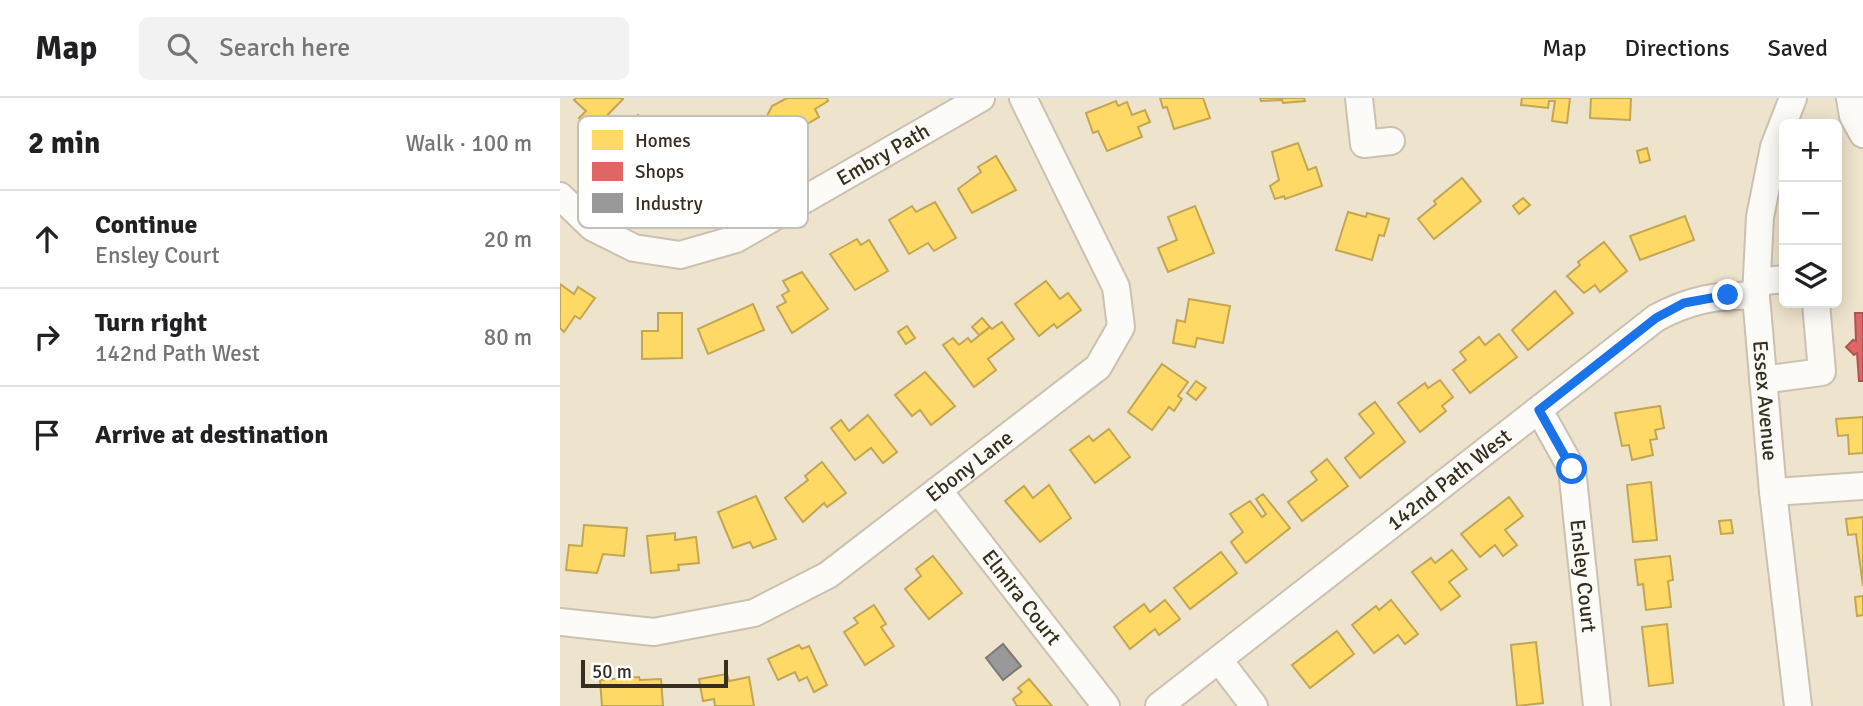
<!DOCTYPE html>
<meta charset="utf-8">
<style>
body{margin:0;font-family:Signika,sans-serif;background:#f2f2f2;color:#202124}
.controls{position:absolute;right:21px;top:21px;display:grid;overflow:hidden;border-radius:10px;box-shadow:0 4px 18px #0003}
.controls button{width:63px;height:63px;display:grid;place-items:center;padding:0;border:0;border-bottom:2px solid #e0e0e0;background:#fff;color:#202124;font:35px sans-serif}
.scale{position:absolute;left:21px;bottom:18px;width:147px;box-sizing:border-box;padding-left:7px;border:4px solid #362e1f;border-top:0;font-size:19px;line-height:24px;white-space:nowrap;color:#362e1f;-webkit-text-stroke:5px #fff;paint-order:stroke}
.stop{position:absolute;width:21px;height:21px;margin:-16px;border:5px solid #1a73e8;border-radius:50%;background:#fff}
.stop.end{background:#1a73e8;border-color:#fff;box-shadow:0 2px 7px #0008}
.list{margin:0;padding:0;list-style:none}
h2{display:flex;justify-content:space-between;align-items:center;height:91px;margin:0;padding:0 28px;font-size:30px}
h2 small{font-size:23px;font-weight:400;color:#757577}
.list li{display:grid;grid-template-columns:46px 1fr auto;gap:21px;align-items:center;box-sizing:border-box;height:98px;padding:0 28px;border-top:2px solid #e0e0e0}
.list b{display:block;font-size:26px;white-space:nowrap}
.list p{margin:0;font-size:23px;white-space:nowrap;color:#757577}
.list em{font-size:23px;font-style:normal;color:#757577}
.icon{flex:none;width:38px;height:38px;fill:none;stroke:currentColor;stroke-width:2;stroke-linecap:round;stroke-linejoin:round}
.map{position:relative;flex:none;width:1303px;height:608px;overflow:hidden}
header{display:flex;align-items:center;gap:42px;box-sizing:border-box;height:98px;padding:0 35px;background:#fff;border-bottom:2px solid #e0e0e0}
header strong{font-size:33px}
nav{display:flex;gap:38px;margin-inline-start:auto;font-size:24px}
.search{width:490px;height:63px;background:#f2f2f2;display:flex;align-items:center;gap:18px;box-sizing:border-box;padding:0 24px;border-radius:10px;color:#757577;font-size:26px}
main{display:flex}
aside{flex:1;background:#fff}
.map>svg:first-child{display:block}
.homes{fill:#ffd966;stroke:#c3a651;stroke-width:2}
.shops{fill:#e06666;stroke:#ad5551;stroke-width:2}
.industry{fill:#999;stroke:#7b7974;stroke-width:2}
.lines{fill:none;stroke-linecap:round;stroke-linejoin:round}
.minor-casing{stroke:#cac1b0;stroke-width:30}
.minor{stroke:#fcfbf8;stroke-width:26}
.route{stroke:#1a73e8;stroke-width:9}
.labels{text-anchor:middle;dominant-baseline:central;stroke-width:7;stroke-linejoin:round;paint-order:stroke}
.street-label{font-size:21px;fill:#362e1f;stroke:#fff}
.key{fill:#fff;stroke:#c3c0bc;stroke-width:2}
.key-label{font-size:19px;fill:#362e1f}
</style>
<header>
<strong>Map</strong>
<div class="search"><svg class="icon" aria-label="search" viewBox="0 0 24 24"><circle cx="10" cy="10" r="6"/><path d="M15 15l6 6"/></svg>Search here</div>
<nav><a>Map</a><a>Directions</a><a>Saved</a></nav>
</header>
<main>
<aside>
<h2>2 min<small>Walk · 100 m</small></h2>
<ul class="list">
<li><svg class="icon" aria-label="ahead" viewBox="0 0 24 24"><path d="M12 20V5M6 11l6-6 6 6"/></svg><div><b>Continue</b><p>Ensley Court</p></div><em>20 m</em></li>
<li><svg class="icon" aria-label="right" viewBox="0 0 24 24"><path d="M7 20v-9h11M14 6l5 5-5 5"/></svg><div><b>Turn right</b><p>142nd Path West</p></div><em>80 m</em></li>
<li><svg class="icon" aria-label="arrive" viewBox="0 0 24 24"><path d="M6 21V4h12l-3 4 3 4H6"/></svg><div><b>Arrive at destination</b></div></li>
</ul>
</aside>
<div class="map">
<svg width="1303" height="608" viewBox="0 0 1303 608">
<rect width="100%" height="100%" fill="#eee3cd"/>
<!-- homes -->
<g class="homes">
<polygon points="16,0 63,0 63,1 32,33 19,20 26,13 14,2"/>
<polygon points="227,0 267,0 268,3 255,11 259,19 209,48 200,32 212,8"/>
<polygon points="600,0 643,0 650,20 614,31 607,9 603,10"/>
<polygon points="700,0 744,0 745,3 723,5 722,2 701,3"/>
<polygon points="962,0 1010,0 1007,25 992,23 995,3 989,3 988,10 961,7"/>
<polygon points="1031,0 1071,0 1070,22 1030,20"/>
<polygon points="556,3 558,8 567,4 572,17 585,12 590,24 578,29 582,39 547,53 538,33 533,35 526,15"/>
<polygon points="78,17 98,29 93,36 103,42 111,29 128,39 98,86 83,77 79,82 63,73 69,63 55,55"/>
<polygon points="738,45 748,72 756,69 762,88 725,101 724,98 715,101 710,88 719,82 712,54"/>
<polygon points="1087,50 1090,62 1080,65 1077,53"/>
<polygon points="436,58 456,92 412,115 398,91 421,74 418,69"/>
<polygon points="902,80 921,103 874,141 858,121 876,106 874,103"/>
<polygon points="963,100 970,107 959,116 953,108"/>
<polygon points="375,104 396,140 374,153 368,145 349,156 329,122 352,108 356,114"/>
<polygon points="635,108 654,155 608,174 598,150 617,142 608,119"/>
<polygon points="788,114 806,119 807,115 829,121 824,138 819,137 812,162 776,152"/>
<polygon points="1125,118 1134,142 1080,162 1070,138"/>
<polygon points="297,141 301,147 309,142 328,173 295,192 270,156"/>
<polygon points="1044,144 1067,173 1040,194 1035,187 1024,195 1007,178 1020,167 1018,164"/>
<polygon points="242,174 268,211 232,235 217,209 226,204 222,197 229,193 223,183"/>
<polygon points="486,183 500,201 508,195 521,212 497,230 494,226 479,238 455,206"/>
<polygon points="0,186 14,196 18,189 35,200 20,221 15,218 4,234 0,230"/>
<polygon points="995,193 1013,215 968,252 952,232"/>
<polygon points="629,201 670,208 663,245 637,240 635,249 613,245 617,222 625,224"/>
<polygon points="193,206 204,232 148,256 138,231"/>
<polygon points="98,215 122,215 122,260 82,261 82,233 98,233"/>
<polygon points="422,220 430,229 419,237 412,229"/>
<polygon points="442,224 454,241 428,261 436,272 414,289 383,247 393,240 399,247 408,240 411,244 430,229 432,231"/>
<polygon points="347,228 355,240 346,246 338,234"/>
<polygon points="939,236 957,259 910,295 893,272 906,262 900,254 919,239 925,247"/>
<polygon points="602,266 628,284 618,298 622,301 614,313 609,309 592,332 568,314"/>
<polygon points="365,274 395,308 371,327 360,312 352,318 335,297"/>
<polygon points="880,282 893,299 882,308 886,313 860,334 838,305 865,285 868,290"/>
<polygon points="636,283 646,290 636,302 627,295"/>
<polygon points="815,304 845,344 800,380 785,360 814,335 799,316"/>
<polygon points="1100,308 1104,330 1095,332 1097,341 1090,342 1093,357 1072,362 1069,347 1062,348 1055,315"/>
<polygon points="308,317 337,354 323,365 311,350 295,362 271,330 281,322 289,333"/>
<polygon points="1303,319 1303,355 1289,356 1288,337 1278,338 1276,321"/>
<polygon points="549,331 570,359 535,385 510,352 529,338 533,343"/>
<polygon points="767,361 788,388 742,423 728,404 757,382 751,374"/>
<polygon points="262,364 286,395 267,409 264,405 243,424 225,400 248,382 245,378"/>
<polygon points="1091,384 1097,442 1073,444 1067,387"/>
<polygon points="489,387 511,420 480,444 445,403 464,388 473,400"/>
<polygon points="703,396 730,430 686,465 671,444 683,434 670,416 690,403 702,419 706,416 696,401"/>
<polygon points="196,398 216,441 193,450 190,444 173,450 158,414"/>
<polygon points="949,399 963,418 945,432 957,447 943,458 935,447 920,459 901,436"/>
<polygon points="1303,419 1303,488 1296,436 1288,437 1286,421"/>
<polygon points="1171,422 1173,435 1161,436 1159,423"/>
<polygon points="24,427 67,430 64,458 43,456 37,475 6,472 9,447 22,448"/>
<polygon points="115,435 115,442 136,439 139,465 118,467 119,472 91,475 87,438"/>
<polygon points="892,452 907,471 889,484 900,498 881,512 852,474 871,460 875,465"/>
<polygon points="661,454 677,475 630,511 614,490"/>
<polygon points="373,458 402,495 369,521 345,491 361,478 356,471"/>
<polygon points="1110,458 1113,482 1108,483 1111,509 1086,512 1083,486 1078,487 1075,462"/>
<polygon points="1303,498 1303,517 1297,518 1295,499"/>
<polygon points="605,502 620,521 599,537 595,531 570,551 554,529 584,506 590,514"/>
<polygon points="831,502 858,536 845,546 838,537 814,555 792,527 816,508 819,512"/>
<polygon points="314,507 326,526 321,529 334,548 305,567 284,534 298,525 294,520"/>
<polygon points="1107,526 1113,585 1089,588 1082,529"/>
<polygon points="777,533 794,556 750,590 732,567"/>
<polygon points="976,544 983,605 957,608 951,547"/>
<polygon points="239,547 242,551 249,548 267,587 254,594 247,579 239,583 235,574 218,582 208,561"/>
<polygon points="167,576 169,583 189,579 194,608 155,608 154,601 143,603 139,581"/>
<polygon points="79,579 80,582 101,581 103,608 42,608 40,582"/>
<polygon points="469,581 492,608 457,608 453,601 462,594 458,590"/>
</g>
<!-- shops -->
<polygon class="shops" points="1295,215 1303,215 1303,283 1299,283 1297,255 1294,257 1286,249 1293,242 1296,243"/>
<!-- industry -->
<polygon class="industry" points="443,546 461,568 443,582 426,560"/>
<g class="lines">
<!-- minor casing -->
<g class="minor-casing">
<g id="minor">
<polyline points="799,0 804,46 831,43"/>
<path id="s1" d="M1233 0 1214 49 1200 119 1196 198 1213 394 1238 608"/>
<polyline points="1290,0 1293,18 1303,36"/>
<path id="s2" d="M0 98 32 129 74 150 120 157 176 141 421 0"/>
<polyline points="1197,184 1224,181"/>
<polyline points="1203,282 1262,274 1256,205"/>
<path id="s3" d="M979 312 1012 371 1037 608"/>
<path id="s4" d="M378 392 546 608"/>
<polyline points="1213,394 1303,388"/>
<path id="s5" d="M0 524 94 534 194 515 268 477 538 269 561 229 556 189 463 0"/>
<polyline points="659,562 694,608"/>
<path id="s6" d="M599 608 1096 220C1129 202 1159 196 1196 198"/>
</g>
</g>
<!-- minor -->
<use href="#minor" class="minor"/>
</g>
<g class="lines">
<!-- route -->
<polyline class="route" points="1012,371 979,312 1096,220 1124,205 1168,197"/>
</g>
<g class="labels">
<!-- street labels -->
<g class="street-label">
<text stroke="none"><textPath href="#s2" startOffset="366">Embry Path</textPath></text>
<text stroke="none"><textPath href="#s1" startOffset="308">Essex Avenue</textPath></text>
<text stroke="none"><textPath href="#s5" startOffset="458">Ebony Lane</textPath></text>
<text stroke="none"><textPath href="#s6" startOffset="368">142nd Path West</textPath></text>
<text stroke="none"><textPath href="#s3" startOffset="175">Ensley Court</textPath></text>
<text stroke="none"><textPath href="#s4" startOffset="136">Elmira Court</textPath></text>
</g>
</g>
<!-- legend -->
<rect x="18" y="18" width="230" height="112" rx="10" class="key"/>
<rect x="32" y="32" width="31" height="20" fill="#ffd966"/>
<rect x="32" y="64" width="31" height="19" fill="#e06666"/>
<rect x="32" y="95" width="31" height="20" fill="#999"/>
<g class="key-label">
<text x="75" y="49">Homes</text>
<text x="75" y="80">Shops</text>
<text x="75" y="112">Industry</text>
</g>
</svg>
<div class="controls">
<button>+</button>
<button>−</button>
<button><svg class="icon" aria-label="layers" viewBox="0 0 24 24"><path d="M12 4l9 5-9 5-9-5zM3 14l9 5 9-5"/></svg></button>
</div>
<div class="scale">50 m</div>
<div class="stop" style="left:1012px;top:371px"></div>
<div class="stop end" style="left:1168px;top:197px"></div>
</div>
</main>
